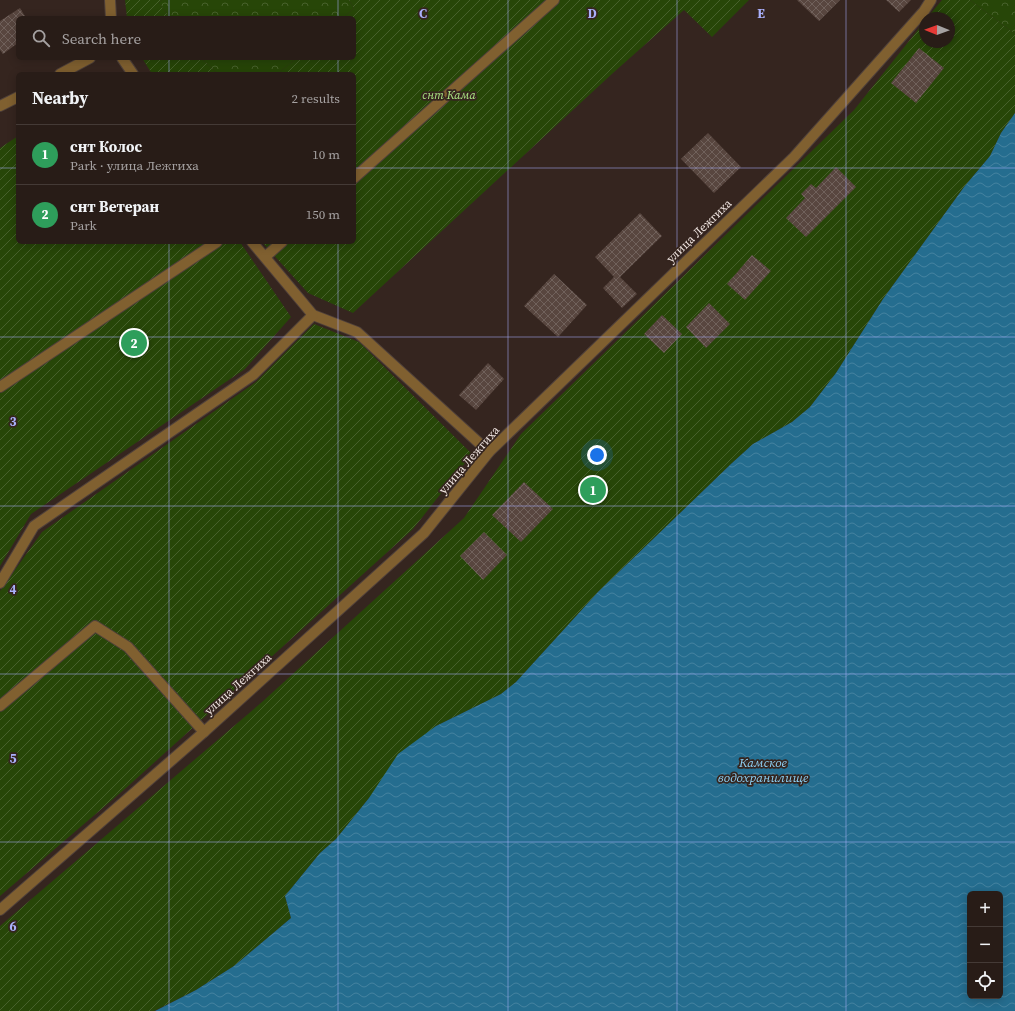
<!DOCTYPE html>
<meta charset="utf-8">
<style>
body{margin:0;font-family:"Source Serif 4",serif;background:#302520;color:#f1f3f6}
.controls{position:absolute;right:12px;bottom:12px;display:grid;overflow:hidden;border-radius:6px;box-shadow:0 2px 10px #0003}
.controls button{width:36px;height:36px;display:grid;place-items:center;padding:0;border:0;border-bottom:1px solid #443a36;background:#281c17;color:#f1f3f6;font:20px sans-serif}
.compass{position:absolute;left:919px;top:12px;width:36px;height:36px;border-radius:50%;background:#281c17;box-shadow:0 2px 10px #0003;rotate:271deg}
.you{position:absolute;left:597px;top:455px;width:14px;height:14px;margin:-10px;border:3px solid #fff;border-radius:50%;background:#1a73e8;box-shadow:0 0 0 6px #1a73e833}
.badge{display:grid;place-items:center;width:26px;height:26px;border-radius:50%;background:#aab0fb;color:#fff;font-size:13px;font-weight:700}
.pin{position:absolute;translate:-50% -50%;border:2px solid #fff;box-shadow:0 1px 4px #0006}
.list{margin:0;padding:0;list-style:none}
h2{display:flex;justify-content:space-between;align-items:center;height:52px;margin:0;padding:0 16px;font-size:17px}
h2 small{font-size:13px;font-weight:400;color:#a5a1a1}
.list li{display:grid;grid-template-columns:26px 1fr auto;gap:12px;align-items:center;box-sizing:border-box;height:60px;padding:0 16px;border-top:1px solid #443a36}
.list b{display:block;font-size:15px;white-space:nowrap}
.list p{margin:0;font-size:13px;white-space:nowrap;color:#a5a1a1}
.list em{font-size:13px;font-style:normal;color:#a5a1a1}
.icon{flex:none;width:22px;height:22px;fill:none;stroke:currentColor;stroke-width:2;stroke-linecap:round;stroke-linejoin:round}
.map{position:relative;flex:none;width:1015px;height:1011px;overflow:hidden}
.search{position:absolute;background:#281c17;box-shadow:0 2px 10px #0003;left:16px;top:16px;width:340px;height:44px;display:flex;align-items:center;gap:10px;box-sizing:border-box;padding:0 14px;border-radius:6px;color:#a5a1a1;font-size:15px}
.panel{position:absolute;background:#281c17;box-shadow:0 2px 10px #0003;left:16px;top:72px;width:340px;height:172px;border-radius:6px}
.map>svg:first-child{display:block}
.forest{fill:url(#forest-crowns)}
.garden{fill:url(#garden-furrows)}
.water{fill:url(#water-waves);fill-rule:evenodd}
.building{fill:url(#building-cross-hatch)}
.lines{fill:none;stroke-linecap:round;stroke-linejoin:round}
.street-casing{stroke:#4f403a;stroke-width:12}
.street{stroke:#806030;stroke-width:10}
.grid{fill:none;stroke:#aab0fb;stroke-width:1;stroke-opacity:0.55}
.labels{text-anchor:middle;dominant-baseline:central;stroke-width:3.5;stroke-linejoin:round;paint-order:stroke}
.park-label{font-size:12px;font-style:italic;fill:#abe583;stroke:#35251f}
.street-label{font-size:12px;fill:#f2e7e3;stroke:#35251f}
.water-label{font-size:13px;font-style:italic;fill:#8ed1f5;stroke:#35251f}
.grid-label{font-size:13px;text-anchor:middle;font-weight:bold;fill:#aab0fb;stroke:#35251f;stroke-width:3.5;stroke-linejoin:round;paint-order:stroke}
</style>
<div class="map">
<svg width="1015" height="1011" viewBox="0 0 1015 1011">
<defs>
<pattern id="forest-crowns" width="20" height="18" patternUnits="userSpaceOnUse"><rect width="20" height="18" fill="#274608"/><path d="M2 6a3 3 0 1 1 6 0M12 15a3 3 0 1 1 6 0" fill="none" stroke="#47612c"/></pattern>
<pattern id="garden-furrows" width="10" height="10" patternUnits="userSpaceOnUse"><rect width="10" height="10" fill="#274608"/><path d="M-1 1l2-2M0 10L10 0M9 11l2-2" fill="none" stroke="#47612c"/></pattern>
<pattern id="water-waves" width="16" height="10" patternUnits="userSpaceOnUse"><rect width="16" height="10" fill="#256d8f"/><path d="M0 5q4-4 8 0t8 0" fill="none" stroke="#45829f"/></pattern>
<pattern id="building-cross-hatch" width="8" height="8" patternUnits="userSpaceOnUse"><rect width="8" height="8" fill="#58463f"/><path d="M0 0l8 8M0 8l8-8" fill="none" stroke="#70615b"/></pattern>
</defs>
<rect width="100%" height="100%" fill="#35251f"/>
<!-- forest -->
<g class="forest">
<polygon points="162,0 349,0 354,8 343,18 170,18 159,3"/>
<polygon points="970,0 1015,0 1015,34"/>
<polygon points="201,58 297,58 277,74 218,74"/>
</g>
<!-- garden -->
<g class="garden">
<polygon points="125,0 162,0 159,3 170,18 127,18"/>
<polygon points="349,0 749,0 712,37 684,10 613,73 353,313 308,293 262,242 354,242 354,74 277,74 297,58 354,58 354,18 343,18 354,8"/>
<polygon points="942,0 970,0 1015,34 1015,113 1001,133 990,156 964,187 883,299 836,373 810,407 792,422 753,444 732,463 598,592 516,682 501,694 436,726 369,798 336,839 320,853 285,896 291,918 234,966 196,990 154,1011 0,1011 0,926 262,702 464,518 521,434 854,110 925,21 925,42 949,42 949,18 927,18"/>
<polygon points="142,58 201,58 218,74 152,74"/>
<polygon points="18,136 18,242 240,242 291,317 245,369 31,514 0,566 0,148"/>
<polygon points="314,324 359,342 472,454 413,529 126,788 0,896 0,591 42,532 256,382"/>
</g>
<!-- water -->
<path class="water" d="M1015 113V1011H155L196 990 234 966 291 918 285 896 320 853 336 839 369 798 398 754 436 726 501 694 516 682 598 592 732 463 753 444 792 422 810 407 836 373 883 299 964 187 990 156 1001 133ZM970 894H1000V996H970Z"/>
<!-- building -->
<g class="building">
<polygon points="797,0 840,0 819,21"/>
<polygon points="886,0 911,0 899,12"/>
<polygon points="20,8 26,18 18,18 18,43 3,54 0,50 0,21"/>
<polygon points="919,48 944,68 916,103 891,83"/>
<polygon points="708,133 741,167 714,193 681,159"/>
<polygon points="836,167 856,187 806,237 786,218 805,198 801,194 811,184 816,188"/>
<polygon points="640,213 662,236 620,277 637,294 622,308 603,288 614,277 595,257"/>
<polygon points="752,255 771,271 745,300 727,284"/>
<polygon points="554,274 587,305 558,337 524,306"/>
<polygon points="709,303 730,324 706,348 686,327"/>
<polygon points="662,315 682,334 664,353 644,334"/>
<polygon points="488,363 504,379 476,410 459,395"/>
<polygon points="524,482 553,509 521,542 492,515"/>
<polygon points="484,532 507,555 483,580 460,556"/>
</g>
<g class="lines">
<!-- street casing -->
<g class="street-casing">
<g id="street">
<polyline points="110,0 111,18"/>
<polyline points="122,58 133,74"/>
<polyline points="60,74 90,58"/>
<polyline points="0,106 18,97"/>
<polyline points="354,178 554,0"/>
<polyline points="252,242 313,315 357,332 489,452"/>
<polyline points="265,257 282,242"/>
<polyline points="0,387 217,242"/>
<polyline points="0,583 34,526 253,375 313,315"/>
<polyline points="0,706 95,626 128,647 204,732"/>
<polyline points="0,910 204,732 424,533 489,452 794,157 924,11 931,0"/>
</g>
</g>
<!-- street -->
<use href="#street" class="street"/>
</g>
<!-- grid -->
<path class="grid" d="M169 0V18M338 0V18M508 0V1011M677 0V1011M846 0V1011M169 58V74M338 58V74M0 168H18M354 168H1015M169 242V1011M338 242V1011M0 337H1015M0 506H1015M0 674H1015M0 842H1015"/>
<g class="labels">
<!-- park labels -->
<g class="park-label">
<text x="449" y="95">снт Кама</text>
</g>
<!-- street labels -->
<g class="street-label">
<text transform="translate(699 231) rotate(-44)">улица Лежгиха</text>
<text transform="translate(469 460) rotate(-49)">улица Лежгиха</text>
<text transform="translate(238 684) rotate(-42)">улица Лежгиха</text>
</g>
<!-- water labels -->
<g class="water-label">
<text x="763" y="762">Камское<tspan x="763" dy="15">водохранилище</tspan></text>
</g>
</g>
<g class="grid-label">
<text x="423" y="18">C</text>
<text x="592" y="18">D</text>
<text x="761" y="18">E</text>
<text x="13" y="426">3</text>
<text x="13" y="594">4</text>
<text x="13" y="763">5</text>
<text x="13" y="931">6</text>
</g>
</svg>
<div class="controls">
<button>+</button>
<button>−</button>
<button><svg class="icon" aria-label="locate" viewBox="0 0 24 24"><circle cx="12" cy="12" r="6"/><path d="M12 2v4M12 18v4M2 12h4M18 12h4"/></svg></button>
</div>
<svg class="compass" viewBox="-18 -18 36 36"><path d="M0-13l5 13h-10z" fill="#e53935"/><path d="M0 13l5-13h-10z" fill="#a5a1a1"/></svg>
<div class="you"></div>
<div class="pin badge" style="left:593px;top:490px;background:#2e9e5b">1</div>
<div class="pin badge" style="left:134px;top:343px;background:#2e9e5b">2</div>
<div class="search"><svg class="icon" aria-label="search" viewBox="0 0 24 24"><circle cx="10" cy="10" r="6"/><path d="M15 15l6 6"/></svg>Search here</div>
<section class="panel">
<h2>Nearby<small>2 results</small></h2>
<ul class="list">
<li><span class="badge" style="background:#2e9e5b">1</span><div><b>снт Колос</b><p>Park · улица Лежгиха</p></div><em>10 m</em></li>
<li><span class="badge" style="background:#2e9e5b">2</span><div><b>снт Ветеран</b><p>Park</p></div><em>150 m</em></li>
</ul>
</section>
</div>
